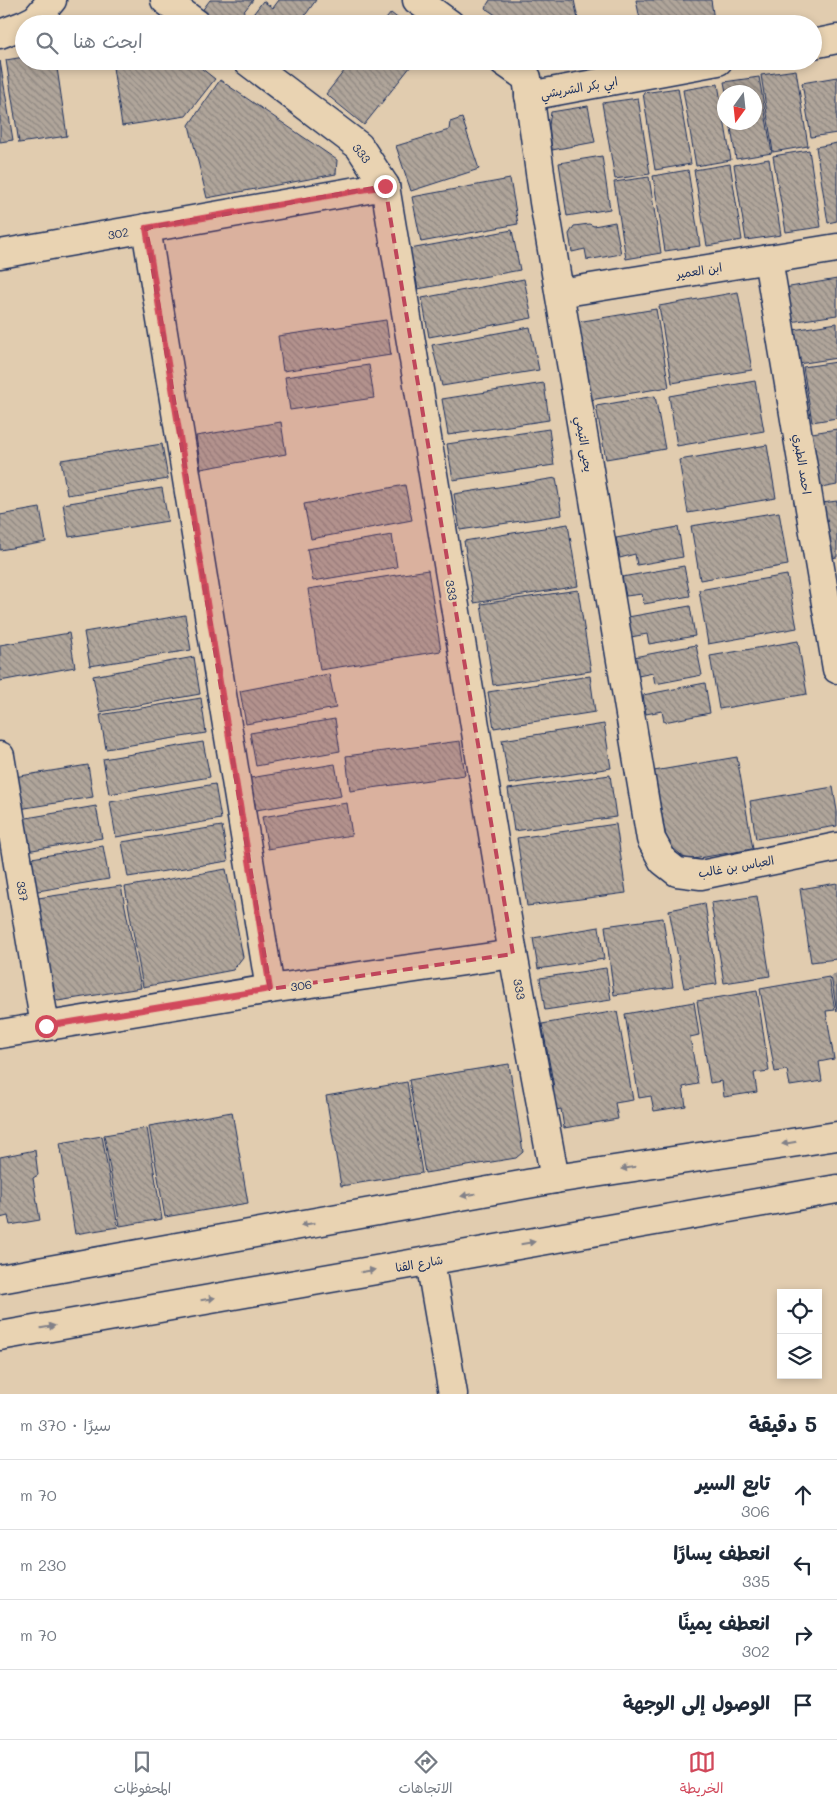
<!DOCTYPE html>
<html lang="ar">
<meta charset="utf-8">
<style>
body{margin:0;font-family:Mali,"Playpen Sans Arabic",sans-serif;background:#f6f6f7;color:#1f2937;direction:rtl}
.controls{position:absolute;right:15px;bottom:15px;display:grid;overflow:hidden;border-radius:0px;box-shadow:0 2px 8px #0003}
.controls button{width:45px;height:45px;display:grid;place-items:center;padding:0;border:0;border-bottom:1px solid #e0e1e3;background:#fff;color:#1f2937;font:25px sans-serif}
.compass{position:absolute;left:717px;top:85px;width:45px;height:45px;border-radius:50%;background:#fff;box-shadow:0 2px 8px #0003;rotate:195deg}
.stop{position:absolute;width:15px;height:15px;margin:-11px;border:4px solid #d1495b;border-radius:50%;background:#fff}
.stop.end{background:#d1495b;border-color:#fff;box-shadow:0 1px 5px #0008}
.list{margin:0;padding:0;list-style:none}
h2{display:flex;justify-content:space-between;align-items:center;height:65px;margin:0;padding:0 20px;font-size:21px}
h2 small{font-size:16px;font-weight:400;color:#747a83}
.list li{display:grid;grid-template-columns:32px 1fr auto;gap:15px;align-items:center;box-sizing:border-box;height:70px;padding:0 20px;border-top:1px solid #e0e1e3}
.list b{display:block;font-size:19px;white-space:nowrap}
.list p{margin:0;font-size:16px;white-space:nowrap;color:#747a83}
.list em{font-size:16px;font-style:normal;color:#747a83}
.icon{flex:none;width:28px;height:28px;fill:none;stroke:currentColor;stroke-width:2;stroke-linecap:round;stroke-linejoin:round}
.map{position:relative;flex:none;width:837px;height:1394px;overflow:hidden;direction:ltr}
.search{position:absolute;background:#fff;box-shadow:0 2px 8px #0003;left:15px;right:15px;top:15px;height:55px;display:flex;align-items:center;gap:12px;box-sizing:border-box;padding:0 18px;border-radius:28px;color:#747a83;font-size:19px}
.sheet{height:345px;background:#fff}
nav{display:flex;justify-content:space-around;align-items:center;box-sizing:border-box;height:70px;border-top:1px solid #e0e1e3;background:#fff;font-size:14px;color:#747a83}
nav a{display:grid;justify-items:center;gap:2px}
nav .on{color:#d1495b}
.map>svg:first-child{display:block}
.building{fill:url(#building-back-hatch);stroke:#1b2f5e}
.lines{fill:none;stroke-linecap:round;stroke-linejoin:round}
.minor-casing{stroke:#1b2f5e;stroke-width:31}
.minor{stroke:#e9d3b2;stroke-width:28}
.oneway{fill:#828188}
.route{stroke:#d1495b;stroke-width:6}
.marked{fill:#bf465b;fill-opacity:0.2;stroke:#bf465b;stroke-width:4;stroke-dasharray:10 6;stroke-linejoin:round}
.labels{text-anchor:middle;dominant-baseline:central;stroke-width:4.5;stroke-linejoin:round;paint-order:stroke}
.street-label{font-size:12px;fill:#1b2f5e;stroke:#e9d3b2}
</style>
<div class="map">
<svg width="837" height="1394" viewBox="0 0 837 1394">
<defs>
<pattern id="building-back-hatch" width="6" height="6" patternUnits="userSpaceOnUse" patternTransform="scale(1.25)"><rect width="6" height="6" fill="#b0a59a"/><path d="M-1 5l2 2M0 0l6 6M5-1l2 2" fill="none" stroke="#8e8781"/></pattern>
</defs>
<rect width="100%" height="100%" fill="#e1ccaf"/>
<filter id="ink" filterUnits="userSpaceOnUse"><feTurbulence type="fractalNoise" baseFrequency=".02" numOctaves="2"/><feDisplacementMap in="SourceGraphic" scale="10" xChannelSelector="R" yChannelSelector="G"/><feConvolveMatrix kernelMatrix="1 2 1 2 8 2 1 2 1" color-interpolation-filters="sRGB"/></filter>
<g filter="url(#ink)">
<!-- building -->
<g class="building">
<polygon points="210,0 253,0 234,24 216,24 201,12"/>
<polygon points="279,0 316,0 299,24 250,24 248,21 263,1 273,8"/>
<polygon points="490,0 574,0 579,24 509,24 485,8"/>
<polygon points="636,0 711,0 714,20 695,24 641,24"/>
<polygon points="391,13 405,24 382,24"/>
<polygon points="24,57 24,61 56,61 67,136 19,143 6,60"/>
<polygon points="0,61 13,140 0,142"/>
<polygon points="112,61 192,61 215,79 186,116 122,126"/>
<polygon points="352,61 415,61 364,125 326,94"/>
<polygon points="796,70 808,146 773,152 761,75"/>
<polygon points="759,77 772,153 736,159 730,122 754,122 754,92 726,92 724,82"/>
<polygon points="837,77 837,133 811,137 802,83"/>
<polygon points="220,80 337,160 336,174 207,198 189,125"/>
<polygon points="718,84 731,160 696,166 683,90"/>
<polygon points="678,88 691,164 655,170 643,93"/>
<polygon points="638,98 650,174 615,179 602,103"/>
<polygon points="588,106 595,142 552,150 549,125 551,112"/>
<polygon points="462,118 479,169 411,191 396,146 449,130 450,122"/>
<polygon points="837,143 837,221 828,223 816,147"/>
<polygon points="809,150 821,227 786,232 773,156"/>
<polygon points="602,156 610,209 567,216 559,163"/>
<polygon points="769,159 781,235 746,240 734,165"/>
<polygon points="730,164 742,240 707,246 694,170"/>
<polygon points="688,170 700,246 665,251 653,176"/>
<polygon points="649,177 661,253 626,259 614,182"/>
<polygon points="510,179 518,224 421,242 412,197"/>
<polygon points="615,222 621,254 587,260 585,249 572,252 569,234 574,226 589,224 594,226"/>
<polygon points="512,230 520,270 418,289 410,249"/>
<polygon points="524,279 532,318 429,337 422,298"/>
<polygon points="837,279 837,315 790,322 784,288"/>
<polygon points="738,292 752,370 672,383 659,306"/>
<polygon points="656,309 669,387 590,400 577,322"/>
<polygon points="386,320 391,355 283,371 278,336"/>
<polygon points="837,323 837,358 798,364 793,330"/>
<polygon points="530,327 539,370 442,386 432,345"/>
<polygon points="837,362 837,418 812,422 803,367"/>
<polygon points="369,365 374,398 290,410 285,377"/>
<polygon points="755,381 764,431 677,446 669,396"/>
<polygon points="544,383 549,420 448,435 442,399"/>
<polygon points="655,396 665,449 606,459 596,406"/>
<polygon points="281,422 286,454 201,469 196,436"/>
<polygon points="549,429 554,465 453,480 447,444"/>
<polygon points="837,429 837,485 821,488 812,433"/>
<polygon points="162,444 168,479 67,495 61,460"/>
<polygon points="767,445 776,498 688,513 679,460"/>
<polygon points="556,478 562,515 460,530 454,494"/>
<polygon points="405,485 412,520 311,539 304,504"/>
<polygon points="162,488 168,521 69,537 63,504"/>
<polygon points="837,501 837,557 831,558 822,503"/>
<polygon points="40,508 46,542 0,550 0,515"/>
<polygon points="779,512 788,565 700,580 691,526"/>
<polygon points="568,524 578,586 474,603 464,541"/>
<polygon points="678,527 683,557 637,565 635,554 620,558 616,538"/>
<polygon points="392,535 397,567 313,581 307,549"/>
<polygon points="684,566 690,596 644,604 642,594 626,596 622,577"/>
<polygon points="428,570 441,651 320,670 308,589"/>
<polygon points="787,575 797,628 708,644 699,590"/>
<polygon points="578,590 591,671 493,685 481,604"/>
<polygon points="690,606 695,636 649,644 647,634 631,637 628,617"/>
<polygon points="185,615 191,650 90,666 84,632"/>
<polygon points="69,633 75,667 0,681 0,645"/>
<polygon points="798,641 807,694 719,709 710,656"/>
<polygon points="696,645 702,675 655,684 653,673 638,676 634,657"/>
<polygon points="194,657 200,694 100,712 93,676"/>
<polygon points="329,674 336,708 246,724 240,691"/>
<polygon points="590,676 595,712 494,728 488,692"/>
<polygon points="705,683 710,713 664,722 662,711 646,714 643,695"/>
<polygon points="201,698 206,733 106,749 100,715"/>
<polygon points="335,719 340,751 256,766 250,733"/>
<polygon points="604,724 611,768 509,784 502,740"/>
<polygon points="460,741 465,775 350,791 346,756"/>
<polygon points="203,742 210,777 109,794 103,759"/>
<polygon points="737,757 753,849 687,860 667,843 654,771"/>
<polygon points="335,764 341,796 256,810 250,778"/>
<polygon points="88,765 93,797 19,809 14,777"/>
<polygon points="610,775 616,817 514,831 508,789"/>
<polygon points="215,784 221,819 116,837 110,802"/>
<polygon points="833,787 837,811 837,826 756,839 750,801"/>
<polygon points="347,803 352,835 268,849 262,817"/>
<polygon points="96,806 102,838 21,852 15,820"/>
<polygon points="616,824 626,893 527,906 517,838"/>
<polygon points="222,826 228,861 128,877 122,842"/>
<polygon points="103,846 109,879 32,892 26,859"/>
<polygon points="226,869 243,957 233,970 143,987 125,887"/>
<polygon points="837,883 837,959 811,962 800,889"/>
<polygon points="121,886 141,988 58,1001 44,989 31,899"/>
<polygon points="757,896 770,976 724,983 711,903"/>
<polygon points="705,903 717,984 684,988 669,910"/>
<polygon points="663,918 673,987 614,995 605,926"/>
<polygon points="599,927 604,959 538,969 533,938"/>
<polygon points="606,968 611,1000 545,1010 540,978"/>
<polygon points="837,974 837,1012 831,976"/>
<polygon points="829,977 835,1010 826,1011 834,1059 819,1062 822,1081 790,1086 787,1070 775,1072 760,989"/>
<polygon points="757,991 769,1071 754,1073 757,1092 724,1097 722,1081 710,1083 697,1001"/>
<polygon points="694,1002 699,1035 690,1037 698,1084 683,1087 686,1106 654,1111 651,1096 639,1098 625,1014"/>
<polygon points="617,1011 633,1100 615,1103 618,1119 564,1128 561,1109 551,1111 547,1088 554,1087 542,1024"/>
<polygon points="509,1064 523,1152 516,1158 425,1173 409,1080"/>
<polygon points="407,1082 422,1173 341,1186 326,1096"/>
<polygon points="232,1112 248,1203 165,1217 149,1126"/>
<polygon points="147,1128 162,1219 120,1226 104,1135"/>
<polygon points="102,1136 118,1227 75,1234 60,1143"/>
<polygon points="35,1150 38,1175 33,1178 40,1220 10,1225 8,1216 0,1218 0,1157"/>
</g>
<g class="lines">
<!-- minor casing -->
<g class="minor-casing">
<g id="minor">
<polyline points="165,0 197,24"/>
<polyline points="417,0 450,24"/>
<polyline points="26,24 36,19 52,0"/>
<polyline points="0,34 24,25"/>
<polyline points="813,44 837,39"/>
<polyline points="247,61 359,146 385,186 513,954 555,1179"/>
<polyline points="503,61 527,78 544,202 651,839 663,861 677,872 701,875 837,847"/>
<polyline points="529,96 718,61"/>
<polyline points="146,228 270,989"/>
<polyline points="0,254 385,186"/>
<polyline points="768,259 837,669"/>
<polyline points="560,293 837,248"/>
<polyline points="0,756 45,1026"/>
<polyline points="0,1034 270,989 513,954"/>
<polyline points="430,1261 453,1394"/>
<polyline points="0,1279 555,1179 837,1136"/>
<polyline points="0,1336 837,1189"/>
</g>
</g>
<!-- minor -->
<use href="#minor" class="minor"/>
</g>
<!-- one-way arrows -->
<defs><path id="oneway-solid" d="M-6-.8H1V-3.2L6.5 0L1 3.2V.8H-6Z" transform="scale(1.25)"/></defs>
<g class="oneway">
<use href="#oneway-solid" transform="translate(789 1143) rotate(171)"/>
<use href="#oneway-solid" transform="translate(628 1168) rotate(171)"/>
<use href="#oneway-solid" transform="translate(468 1195) rotate(170)"/>
<use href="#oneway-solid" transform="translate(308 1224) rotate(170)"/>
<use href="#oneway-solid" transform="translate(528 1243) rotate(-10)"/>
<use href="#oneway-solid" transform="translate(368 1271) rotate(-10)"/>
<use href="#oneway-solid" transform="translate(208 1299) rotate(-10)"/>
<use href="#oneway-solid" transform="translate(48 1327) rotate(-10)"/>
</g>
</g>
<g class="lines" filter="url(#ink)">
<!-- route -->
<polyline class="route" points="46,1026 270,989 146,228 385,186"/>
</g>
<!-- marked area -->
<path class="marked" d="M385 186 513 954 270 989 146 228Z"/>
<g class="labels">
<!-- street labels -->
<g class="street-label">
<text transform="translate(579 87) rotate(-10)">ابي بكر الشريشي</text>
<text transform="translate(362 153) rotate(52)">333</text>
<text transform="translate(118 233) rotate(-10)">302</text>
<text transform="translate(699 270) rotate(-9)">ابن العمير</text>
<text transform="translate(585 444) rotate(81)">يحيى التيمي</text>
<text transform="translate(803 464) rotate(81)">احمد الطبري</text>
<text transform="translate(452 590) rotate(80)">333</text>
<text transform="translate(736 866) rotate(-10)">العباس بن غالب</text>
<text transform="translate(23 891) rotate(80)">337</text>
<text transform="translate(301 985) rotate(-8)">306</text>
<text transform="translate(520 989) rotate(79)">333</text>
<text transform="translate(419 1263) rotate(-10)">شارع القنا</text>
</g>
</g>
</svg>
<div class="controls">
<button><svg class="icon" aria-label="locate" viewBox="0 0 24 24"><circle cx="12" cy="12" r="6"/><path d="M12 2v4M12 18v4M2 12h4M18 12h4"/></svg></button>
<button><svg class="icon" aria-label="layers" viewBox="0 0 24 24"><path d="M12 4l9 5-9 5-9-5zM3 14l9 5 9-5"/></svg></button>
</div>
<svg class="compass" viewBox="-18 -18 36 36"><path d="M0-13l5 13h-10z" fill="#e53935"/><path d="M0 13l5-13h-10z" fill="#747a83"/></svg>
<div class="stop" style="left:46px;top:1026px"></div>
<div class="stop end" style="left:385px;top:186px"></div>
<div class="search"><svg class="icon" aria-label="search" viewBox="0 0 24 24"><circle cx="10" cy="10" r="6"/><path d="M15 15l6 6"/></svg>ابحث هنا</div>
</div>
<section class="sheet">
<h2>5 دقيقة<small>سيرًا · 370 m</small></h2>
<ul class="list">
<li><svg class="icon" aria-label="ahead" viewBox="0 0 24 24"><path d="M12 20V5M6 11l6-6 6 6"/></svg><div><b>تابع السير</b><p>306</p></div><em>70 m</em></li>
<li><svg class="icon" aria-label="left" viewBox="0 0 24 24"><path d="M17 20v-9H6M10 6l-5 5 5 5"/></svg><div><b>انعطف يسارًا</b><p>335</p></div><em>230 m</em></li>
<li><svg class="icon" aria-label="right" viewBox="0 0 24 24"><path d="M7 20v-9h11M14 6l5 5-5 5"/></svg><div><b>انعطف يمينًا</b><p>302</p></div><em>70 m</em></li>
<li><svg class="icon" aria-label="arrive" viewBox="0 0 24 24"><path d="M6 21V4h12l-3 4 3 4H6"/></svg><div><b>الوصول إلى الوجهة</b></div></li>
</ul>
</section>
<nav>
<a class="on"><svg class="icon" aria-label="map" viewBox="0 0 24 24"><path d="M3 6l6-2 6 2 6-2v14l-6 2-6-2-6 2zM9 4v14M15 6v14"/></svg>الخريطة</a>
<a><svg class="icon" aria-label="directions" viewBox="0 0 24 24"><path d="M12 3l9 9-9 9-9-9zM9 14v-3h6M13 9l2 2-2 2"/></svg>الاتجاهات</a>
<a><svg class="icon" aria-label="saved" viewBox="0 0 24 24"><path d="M7 4h10v16l-5-4-5 4z"/></svg>المحفوظات</a>
</nav>
